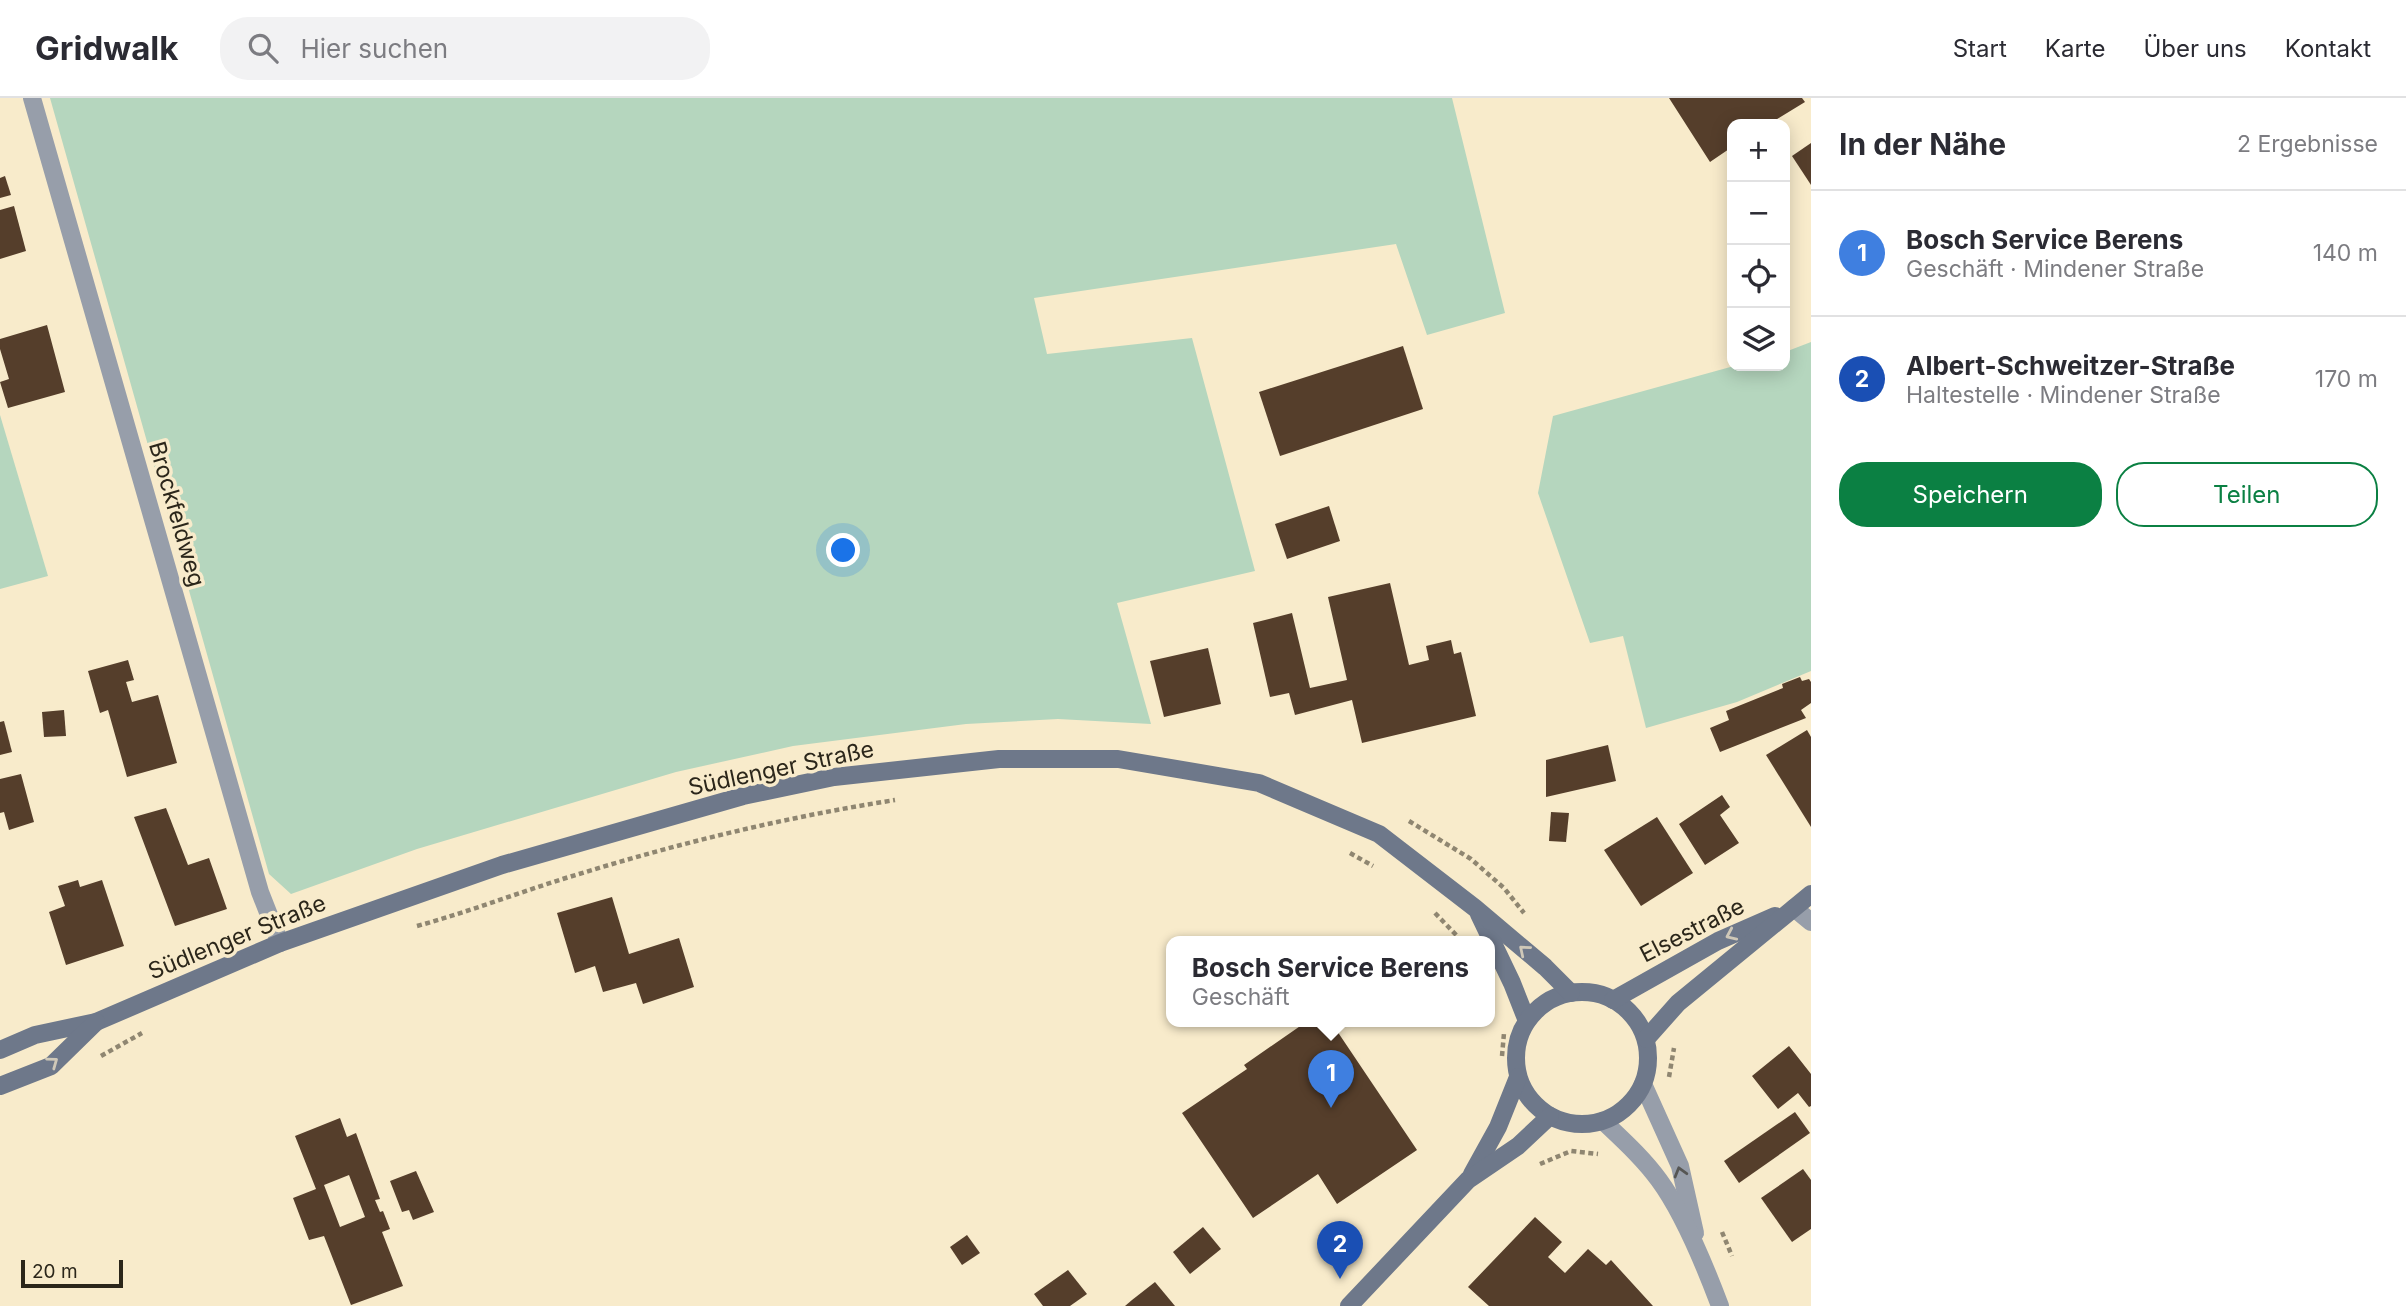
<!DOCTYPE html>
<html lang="de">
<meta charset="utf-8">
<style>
body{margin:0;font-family:Inter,sans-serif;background:#f2f2f3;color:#2b2b33}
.controls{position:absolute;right:21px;top:21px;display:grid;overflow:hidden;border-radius:14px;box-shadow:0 4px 18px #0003}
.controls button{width:63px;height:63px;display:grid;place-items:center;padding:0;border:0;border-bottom:2px solid #e1e1e2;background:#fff;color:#2b2b33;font:35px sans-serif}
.scale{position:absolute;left:21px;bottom:18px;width:102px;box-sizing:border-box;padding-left:7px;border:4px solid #2b261a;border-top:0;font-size:19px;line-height:24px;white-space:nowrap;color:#2b261a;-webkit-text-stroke:5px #f8ebcb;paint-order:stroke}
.you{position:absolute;left:844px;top:453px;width:24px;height:24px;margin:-18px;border:5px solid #fff;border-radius:50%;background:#1a73e8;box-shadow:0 0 0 10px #1a73e833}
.badge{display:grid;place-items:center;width:46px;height:46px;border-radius:50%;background:#0b8043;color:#fff;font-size:23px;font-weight:700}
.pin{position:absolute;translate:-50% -58px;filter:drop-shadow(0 2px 4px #0008)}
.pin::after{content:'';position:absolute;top:37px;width:24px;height:21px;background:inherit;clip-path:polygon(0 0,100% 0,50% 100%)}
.popup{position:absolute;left:1166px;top:838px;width:329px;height:91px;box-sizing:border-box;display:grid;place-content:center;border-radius:14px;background:#fff;filter:drop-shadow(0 2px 5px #0005);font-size:23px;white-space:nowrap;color:#7c7c81}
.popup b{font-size:26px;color:#2b2b33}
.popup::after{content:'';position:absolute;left:50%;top:100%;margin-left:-14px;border:14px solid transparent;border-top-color:#fff}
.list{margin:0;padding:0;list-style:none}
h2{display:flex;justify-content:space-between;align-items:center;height:91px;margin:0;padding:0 28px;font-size:30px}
h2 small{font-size:23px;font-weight:400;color:#7c7c81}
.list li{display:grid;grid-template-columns:46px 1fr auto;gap:21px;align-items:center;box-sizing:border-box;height:126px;padding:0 28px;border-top:2px solid #e1e1e2}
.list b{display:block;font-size:26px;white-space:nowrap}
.list p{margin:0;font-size:23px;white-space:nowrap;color:#7c7c81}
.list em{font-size:23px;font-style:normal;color:#7c7c81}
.actions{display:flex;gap:14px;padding:21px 28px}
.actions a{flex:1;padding:16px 0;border:2px solid #0b8043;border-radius:28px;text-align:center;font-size:24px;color:#0b8043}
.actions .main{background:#0b8043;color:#fff}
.icon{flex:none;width:38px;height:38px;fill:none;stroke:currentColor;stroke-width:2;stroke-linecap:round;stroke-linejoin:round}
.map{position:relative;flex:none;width:1811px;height:1208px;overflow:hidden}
header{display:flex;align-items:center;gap:42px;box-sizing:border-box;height:98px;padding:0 35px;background:#fff;border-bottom:2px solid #e1e1e2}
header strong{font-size:33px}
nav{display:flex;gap:38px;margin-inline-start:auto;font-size:24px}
.search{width:490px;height:63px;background:#f2f2f3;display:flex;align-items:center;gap:18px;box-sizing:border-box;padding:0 24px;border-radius:28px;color:#7c7c81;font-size:26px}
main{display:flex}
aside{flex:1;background:#fff}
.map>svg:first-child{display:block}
.green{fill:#b5d6be}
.building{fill:#553e2b;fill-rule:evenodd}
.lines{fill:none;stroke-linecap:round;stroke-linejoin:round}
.path{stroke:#8f8671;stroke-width:4.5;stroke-dasharray:5 3.5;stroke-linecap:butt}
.minor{stroke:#979eaa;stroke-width:18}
.tertiary{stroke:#979eaa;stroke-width:18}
.secondary{stroke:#6e788a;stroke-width:18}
.oneway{stroke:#cfc8b8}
.oneway2{stroke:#565654}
.labels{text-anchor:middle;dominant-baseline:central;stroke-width:7;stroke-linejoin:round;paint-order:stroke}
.street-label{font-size:23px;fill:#2b261a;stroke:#f8ebcb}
</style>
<header>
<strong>Gridwalk</strong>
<div class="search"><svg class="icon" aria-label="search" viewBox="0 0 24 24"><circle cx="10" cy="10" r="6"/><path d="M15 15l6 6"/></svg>Hier suchen</div>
<nav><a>Start</a><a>Karte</a><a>Über uns</a><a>Kontakt</a></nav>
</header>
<main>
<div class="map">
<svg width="1811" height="1208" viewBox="0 0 1811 1208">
<rect width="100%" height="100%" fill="#f8ebcb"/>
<!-- green -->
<g class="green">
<polygon points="50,0 1452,0 1505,215 1427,237 1396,146 1034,200 1047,256 1192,240 1255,473 1117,505 1151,626 1058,621 966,626 793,648 676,674 417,751 291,796 269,776"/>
<polygon points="1811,244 1811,573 1737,604 1646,630 1623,538 1590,545 1538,395 1553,318 1734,268 1785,268 1785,254"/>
<polygon points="0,317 48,478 0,491"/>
</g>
<!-- building -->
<g class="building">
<polygon points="1669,0 1802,0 1805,4 1769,26 1732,26 1732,49 1710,64"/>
<polygon points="1811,45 1811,87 1792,58"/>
<polygon points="5,78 11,97 0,100 0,80"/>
<polygon points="14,108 26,153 0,161 0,112"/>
<polygon points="47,227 65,294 8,310 0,284 9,281 0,251 0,241"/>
<polygon points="1403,248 1423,311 1280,358 1259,294"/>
<polygon points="1329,408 1340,443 1287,461 1275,426"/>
<polygon points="1390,485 1409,567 1429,562 1426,548 1451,542 1454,556 1461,554 1476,618 1362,645 1352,602 1295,617 1289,595 1270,599 1253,525 1292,515 1310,590 1347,582 1328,499"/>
<polygon points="1208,550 1221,606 1164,619 1150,563"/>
<polygon points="128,562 134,582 126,584 132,604 158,597 177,665 127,679 108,612 100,615 88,573"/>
<polygon points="1800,579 1802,583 1809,581 1811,584 1811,605 1801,612 1806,620 1720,654 1710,630 1729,622 1726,613 1783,590 1782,586"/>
<polygon points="64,612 66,638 44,639 42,614"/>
<polygon points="4,623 12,654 0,657 0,624"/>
<polygon points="1807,632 1811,639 1811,729 1766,657"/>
<polygon points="1608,647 1616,683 1546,699 1546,662"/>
<polygon points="21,676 34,724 9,732 4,714 0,715 0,681"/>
<polygon points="1722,697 1730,709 1720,717 1739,745 1705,767 1679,726"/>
<polygon points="166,710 188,767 209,760 227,811 175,828 134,719"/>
<polygon points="1551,714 1569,715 1566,744 1549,743"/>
<polygon points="1657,719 1693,775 1641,808 1604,752"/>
<polygon points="78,782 80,789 102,782 124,848 66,867 49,814 65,808 58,788"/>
<polygon points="612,799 629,856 679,840 694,889 643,906 636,885 603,894 595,868 575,875 557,815"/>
<polygon points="1306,924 1331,924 1417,1052 1337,1106 1318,1076 1253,1120 1182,1015 1247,971 1244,967"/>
<polygon points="1789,948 1811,976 1811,1008 1809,1009 1798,995 1778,1011 1752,978"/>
<polygon points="1795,1014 1810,1035 1739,1085 1724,1063"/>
<path d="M340 1020 347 1039 356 1035 380 1101 375 1102 380 1114 383 1113 390 1131 382 1134 403 1188 351 1207 324 1138 309 1142 293 1100 316 1091 295 1038ZM349 1077 365 1119 340 1129 324 1087Z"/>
<polygon points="1803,1071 1811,1082 1811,1131 1792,1144 1761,1100"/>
<polygon points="416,1073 434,1114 413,1122 409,1112 402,1114 390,1083"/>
<polygon points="1535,1119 1562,1144 1548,1159 1565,1175 1588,1151 1606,1167 1611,1162 1653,1208 1489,1208 1468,1189"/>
<polygon points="1203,1129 1221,1151 1190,1176 1173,1154"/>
<polygon points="967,1137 980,1155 962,1167 950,1149"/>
<polygon points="1068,1172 1087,1196 1070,1208 1043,1208 1034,1196"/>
<polygon points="1155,1184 1175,1208 1125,1208 1132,1202"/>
</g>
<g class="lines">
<!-- path -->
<g class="path">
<polyline points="1409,723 1471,761 1504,790 1524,815"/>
<polyline points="1350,755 1373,768"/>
<polyline points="1435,815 1461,842"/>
<path d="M417 828C472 813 525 792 579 776 683 744 787 719 895 702"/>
<polyline points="101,958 142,935"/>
<polyline points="1502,958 1504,935"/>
<polyline points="1669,979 1674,950"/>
<polyline points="1540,1066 1571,1053 1598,1056"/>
<polyline points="1722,1134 1732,1158"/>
</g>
<!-- minor -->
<g class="minor">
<polyline points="32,0 260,794 280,845"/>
<polyline points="1794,810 1811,824"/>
</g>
<!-- tertiary -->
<g class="tertiary">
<polyline points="1643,986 1680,1068 1695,1135"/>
<path d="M1603 1023C1623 1042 1643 1060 1659 1082 1684 1116 1705 1168 1720 1208"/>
</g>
<!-- secondary -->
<g class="secondary">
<polyline points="1479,816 1512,885 1527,923"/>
<circle cx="1582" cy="960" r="66"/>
<polyline points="1613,902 1718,843 1775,818"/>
<polyline points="1646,941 1678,905 1811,796"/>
<polyline points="0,952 35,937 96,924 280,845 502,767 743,698 834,679 999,661 1118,661 1259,685 1379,736 1475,810 1545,869 1571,895"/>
<polyline points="0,988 51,968 96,924"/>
<polyline points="1472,1076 1498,1029 1518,979"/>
<polyline points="1349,1208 1468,1082 1518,1048 1550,1018"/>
</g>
</g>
<!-- one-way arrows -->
<defs><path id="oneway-chevron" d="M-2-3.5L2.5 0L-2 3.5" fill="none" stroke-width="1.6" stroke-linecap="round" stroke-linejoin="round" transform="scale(1.75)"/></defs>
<g class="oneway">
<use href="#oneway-chevron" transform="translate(1731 837) rotate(156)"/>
<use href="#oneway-chevron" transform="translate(1524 852) rotate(-140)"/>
<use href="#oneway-chevron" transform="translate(53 964) rotate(-36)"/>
</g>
<use class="oneway2" href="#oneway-chevron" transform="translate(1680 1074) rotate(-106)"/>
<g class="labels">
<!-- street labels -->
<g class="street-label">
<text transform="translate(177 416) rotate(74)">Brockfeldweg</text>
<text transform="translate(781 670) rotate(-12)">Südlenger Straße</text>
<text transform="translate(1692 832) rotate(-27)">Elsestraße</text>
<text transform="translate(237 839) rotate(-22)">Südlenger Straße</text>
</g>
</g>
</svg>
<div class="controls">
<button>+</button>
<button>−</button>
<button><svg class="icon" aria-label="locate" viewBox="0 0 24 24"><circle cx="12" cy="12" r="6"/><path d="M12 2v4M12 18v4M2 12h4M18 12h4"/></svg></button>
<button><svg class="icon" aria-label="layers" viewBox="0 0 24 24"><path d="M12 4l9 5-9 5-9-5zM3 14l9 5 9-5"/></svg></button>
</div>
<div class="scale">20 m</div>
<div class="you"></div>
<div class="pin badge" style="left:1331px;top:1010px;background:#3f7fe0">1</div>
<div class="popup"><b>Bosch Service Berens</b>Geschäft</div>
<div class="pin badge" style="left:1340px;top:1181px;background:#1a4fb4">2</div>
</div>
<aside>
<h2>In der Nähe<small>2 Ergebnisse</small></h2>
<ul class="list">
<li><span class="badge" style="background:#3f7fe0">1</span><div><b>Bosch Service Berens</b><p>Geschäft · Mindener Straße</p></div><em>140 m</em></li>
<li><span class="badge" style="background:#1a4fb4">2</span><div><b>Albert-Schweitzer-Straße</b><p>Haltestelle · Mindener Straße</p></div><em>170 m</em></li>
</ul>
<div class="actions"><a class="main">Speichern</a><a>Teilen</a></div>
</aside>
</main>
